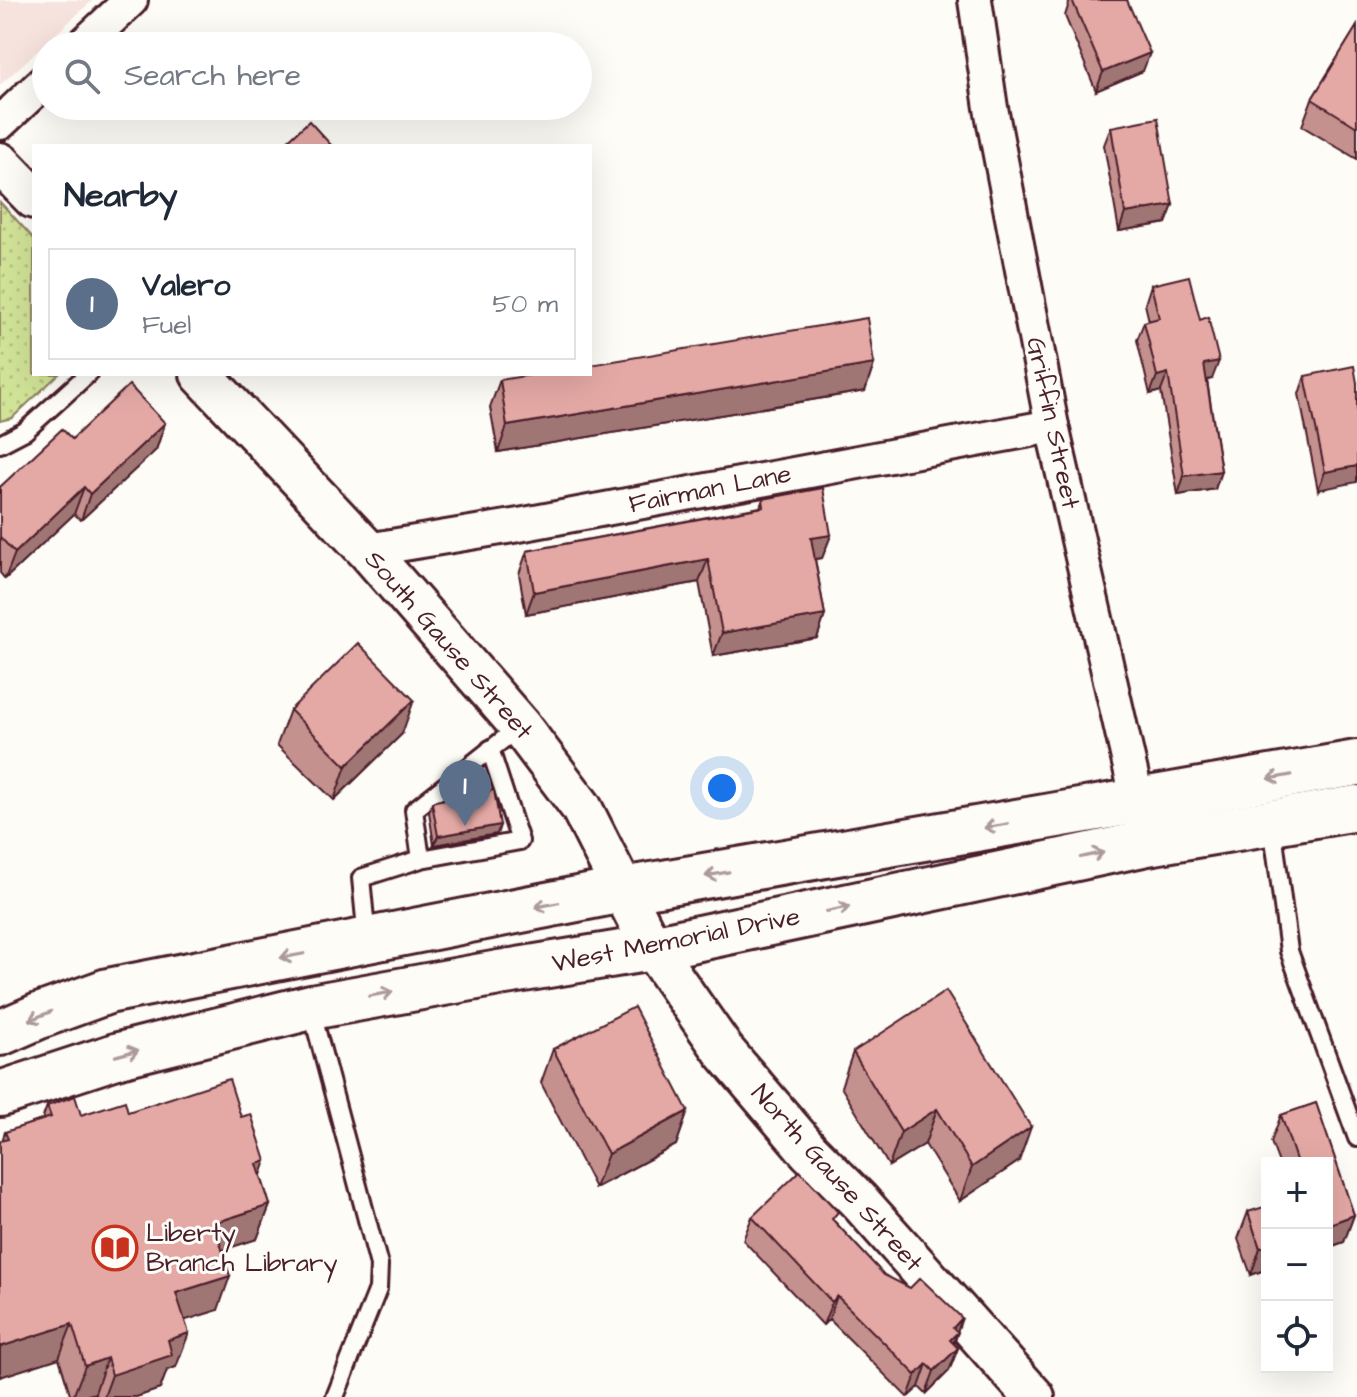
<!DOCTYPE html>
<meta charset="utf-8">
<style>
body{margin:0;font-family:"Architects Daughter",sans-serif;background:#f2f2f3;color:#1f2937}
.controls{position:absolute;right:24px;bottom:24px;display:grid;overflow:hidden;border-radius:0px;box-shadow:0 8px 32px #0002}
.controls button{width:72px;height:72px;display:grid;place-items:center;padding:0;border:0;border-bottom:2px solid #e0e1e3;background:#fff;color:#1f2937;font:40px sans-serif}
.you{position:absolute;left:722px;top:788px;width:28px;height:28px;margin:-20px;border:6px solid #fff;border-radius:50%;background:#1a73e8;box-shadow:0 0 0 12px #1a73e833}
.badge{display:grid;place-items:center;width:52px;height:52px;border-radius:50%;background:#c8321e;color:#fff;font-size:26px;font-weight:700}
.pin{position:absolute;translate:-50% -66px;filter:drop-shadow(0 2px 4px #0008)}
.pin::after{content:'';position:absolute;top:42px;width:28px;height:24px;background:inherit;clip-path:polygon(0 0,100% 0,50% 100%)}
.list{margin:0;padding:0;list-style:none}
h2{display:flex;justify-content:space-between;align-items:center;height:104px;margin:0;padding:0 32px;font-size:34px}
h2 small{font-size:26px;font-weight:400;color:#747a83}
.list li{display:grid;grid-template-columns:52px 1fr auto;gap:24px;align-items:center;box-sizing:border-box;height:112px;margin:0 16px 16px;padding:0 16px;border:2px solid #e0e1e3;border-radius:0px}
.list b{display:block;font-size:30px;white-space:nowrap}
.list p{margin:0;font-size:26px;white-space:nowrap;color:#747a83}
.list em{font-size:26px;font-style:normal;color:#747a83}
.icon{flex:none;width:44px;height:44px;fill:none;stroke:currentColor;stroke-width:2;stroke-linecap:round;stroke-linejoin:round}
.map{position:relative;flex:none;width:1357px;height:1397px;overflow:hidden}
.search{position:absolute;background:#fff;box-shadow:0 8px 32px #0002;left:32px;top:32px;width:560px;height:88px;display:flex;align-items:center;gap:20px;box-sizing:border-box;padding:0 28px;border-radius:44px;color:#747a83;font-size:30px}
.panel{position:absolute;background:#fff;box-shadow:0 8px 32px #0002;left:32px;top:144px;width:560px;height:232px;border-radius:0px}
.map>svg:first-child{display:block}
.built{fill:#f6e3de}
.grass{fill:url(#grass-dots);stroke:#8e8161;stroke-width:2}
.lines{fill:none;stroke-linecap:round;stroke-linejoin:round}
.service-casing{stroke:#4a1f2b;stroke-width:22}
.minor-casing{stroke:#4a1f2b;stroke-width:38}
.tertiary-casing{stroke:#4a1f2b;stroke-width:46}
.secondary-casing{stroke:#4a1f2b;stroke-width:50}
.service{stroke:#fdfcf7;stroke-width:16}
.minor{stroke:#fdfcf7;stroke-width:32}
.tertiary{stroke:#fdfcf7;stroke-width:40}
.secondary{stroke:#fdfcf7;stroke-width:44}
.wall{fill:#c4918e;stroke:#4a1f2b;stroke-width:2}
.shaded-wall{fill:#a07674;stroke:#4a1f2b;stroke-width:2}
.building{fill:#e4a9a5;stroke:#4a1f2b;stroke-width:2}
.oneway{stroke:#ac999b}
.labels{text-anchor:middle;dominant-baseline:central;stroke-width:6;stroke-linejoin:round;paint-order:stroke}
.street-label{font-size:26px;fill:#4a1f2b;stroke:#fdfcf7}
.poi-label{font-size:26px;fill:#4a1f2b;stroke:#fdfcf7;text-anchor:start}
</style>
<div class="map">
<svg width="1357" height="1397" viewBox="0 0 1357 1397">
<defs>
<pattern id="grass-dots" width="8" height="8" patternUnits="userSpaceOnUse" patternTransform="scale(2)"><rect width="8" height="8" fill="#d1e397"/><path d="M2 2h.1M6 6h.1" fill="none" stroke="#b5c282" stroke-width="1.8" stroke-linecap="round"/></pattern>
</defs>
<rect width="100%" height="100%" fill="#fdfcf7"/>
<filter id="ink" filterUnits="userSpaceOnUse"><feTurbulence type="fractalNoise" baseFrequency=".0125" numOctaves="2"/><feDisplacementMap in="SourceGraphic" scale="16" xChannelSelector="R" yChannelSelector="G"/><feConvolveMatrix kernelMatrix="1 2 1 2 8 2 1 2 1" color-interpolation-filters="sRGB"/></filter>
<g filter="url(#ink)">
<!-- built -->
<polygon class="built" points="0,0 93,0 0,85"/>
<!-- grass -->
<polygon class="grass" points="0,202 34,239 34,374 59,374 12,418 0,421"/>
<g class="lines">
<!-- service casing -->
<g class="service-casing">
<g id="service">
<polyline points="0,444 25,431 88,374"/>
<polyline points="1272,824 1289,951 1357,1138"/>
<polyline points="421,859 520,841 490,749"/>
<polyline points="367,940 361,878 421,859 414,810 519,727"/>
<polyline points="311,1009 379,1265 378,1289 335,1397"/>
</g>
</g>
<!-- minor casing -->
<g class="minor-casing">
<g id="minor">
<polyline points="975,0 991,108 1052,426 1142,820"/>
<polyline points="82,46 131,0"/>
<polyline points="0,123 46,80"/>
<polyline points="367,550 519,525 1052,426"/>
</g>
</g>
<!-- tertiary casing -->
<g class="tertiary-casing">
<g id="tertiary">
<polyline points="0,163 34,198"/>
<polyline points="201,374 367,550 520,726 581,807 652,948 724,1051 809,1151 859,1201 1034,1397"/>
</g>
</g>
<!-- secondary casing -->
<g class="secondary-casing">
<g id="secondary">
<polyline points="0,1033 39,1016 108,991 623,890 1357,763"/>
<polyline points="0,1094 119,1055 311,1007 499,973 652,948 1147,843 1357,808"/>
</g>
</g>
<!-- service -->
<use href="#service" class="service"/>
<!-- minor -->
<use href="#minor" class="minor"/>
<!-- tertiary -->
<use href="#tertiary" class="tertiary"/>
<!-- secondary -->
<use href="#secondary" class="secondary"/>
</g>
<!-- wall -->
<g class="wall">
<polygon points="1070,0 1127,0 1143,71 1096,91 1065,16"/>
<polygon points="1357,26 1357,159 1302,126 1312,99"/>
<polygon points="1111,127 1173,205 1166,223 1119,231 1104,145"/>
<polygon points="1151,285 1212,379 1207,380 1221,471 1215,489 1178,495 1161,391 1150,394 1137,340 1144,322 1149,321 1145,304"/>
<polygon points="874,364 865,391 498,452 490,407 500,380"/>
<polygon points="1305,376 1357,383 1318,490 1299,394"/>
<polygon points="165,423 156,450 81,520 74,514 5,579 0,573 0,487 72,439"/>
<polygon points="763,499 831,535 822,558 815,559 825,615 817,638 713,656 699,582 526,614 519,574 527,551 760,507"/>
<polygon points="290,710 402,734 334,800 277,745"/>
<polygon points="432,803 500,825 497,834 434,845 429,812"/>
<polygon points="553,1049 688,1111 676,1145 595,1188 541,1083"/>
<polygon points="853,1052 1019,1161 960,1201 925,1144 889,1166 841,1087"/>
<polygon points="1316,1103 1354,1215 1344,1242 1327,1248 1327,1163 1279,1163 1271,1142 1281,1115"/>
<polygon points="47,1106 81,1115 128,1112 261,1176 270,1205 257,1239 222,1250 218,1310 185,1320 176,1367 167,1370 160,1389 136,1397 96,1397 95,1393 81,1397 71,1397 59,1358 0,1377 0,1141 2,1141 5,1132 42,1120"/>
<polygon points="1248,1212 1267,1269 1251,1275 1238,1239"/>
<polygon points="752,1217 835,1222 884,1275 958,1332 954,1344 958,1348 949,1371 926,1394 919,1387 907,1397 829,1319 823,1325 743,1240"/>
</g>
<!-- shaded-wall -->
<g class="shaded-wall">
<polygon points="1150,53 1143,71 1096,91 1103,72"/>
<polygon points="1173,205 1166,223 1119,231 1125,213"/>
<polygon points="1219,361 1212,379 1198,382 1204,364"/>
<polygon points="874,364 865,391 498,452 507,426"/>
<polygon points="1168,373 1161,391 1150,394 1157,376"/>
<polygon points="165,423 156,450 81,520 90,494"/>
<polygon points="1357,466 1357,482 1318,490 1325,472"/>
<polygon points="1221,471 1215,489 1178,495 1184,476"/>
<polygon points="84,487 74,514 5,579 15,553"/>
<polygon points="831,535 822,558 802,561 811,538"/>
<polygon points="708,559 699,582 526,614 534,592"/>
<polygon points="825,615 817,638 713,656 722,633"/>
<polygon points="414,700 402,734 334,800 346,766"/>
<polygon points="500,825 497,834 434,845 438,836"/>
<polygon points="937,1109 925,1144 889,1166 901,1132"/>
<polygon points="688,1111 676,1145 595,1188 608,1154"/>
<polygon points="1031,1127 1019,1161 960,1201 972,1167"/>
<polygon points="266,1161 254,1195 257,1164"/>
<polygon points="270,1205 257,1239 201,1257 214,1223"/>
<polygon points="1354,1215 1344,1242 1327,1248 1327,1225"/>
<polygon points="1267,1246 1267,1269 1251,1275 1260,1248"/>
<polygon points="230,1276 218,1310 164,1327 176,1293"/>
<polygon points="837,1296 829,1319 823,1325 832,1302"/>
<polygon points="962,1318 949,1355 941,1363 953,1328"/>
<polygon points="72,1324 59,1358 0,1377 0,1347"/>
<polygon points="189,1333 176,1367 167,1370 160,1389 136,1397 104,1397 112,1375 168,1340"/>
<polygon points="958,1348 949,1371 926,1394 934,1371"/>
<polygon points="107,1358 95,1393 81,1397 73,1397 85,1366"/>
<polygon points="927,1364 919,1387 908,1397 916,1375"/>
</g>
<!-- building -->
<g class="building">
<polygon points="1072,0 1127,0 1150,53 1103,72"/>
<polygon points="1357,26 1357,127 1312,99"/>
<polygon points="1158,118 1173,205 1125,213 1111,127"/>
<polygon points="309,121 332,146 282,146"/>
<polygon points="1189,276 1200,320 1208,317 1219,361 1204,364 1221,471 1184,476 1168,373 1157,376 1144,322 1159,318 1151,285"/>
<polygon points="867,318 874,364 507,426 500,380 536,374 590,374 590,365"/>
<polygon points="1354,366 1357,383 1357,466 1325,472 1305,376"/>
<polygon points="129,385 165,423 90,494 84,487 15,553 0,537 0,487 62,429 72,439"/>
<polygon points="823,488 831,535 811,538 825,615 722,633 708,559 534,592 527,551 764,507 763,499"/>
<polygon points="358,643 414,700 346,766 290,710"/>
<polygon points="494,790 500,825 438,836 432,803 435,801"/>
<polygon points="946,991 1031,1127 972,1167 937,1109 901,1132 853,1052"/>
<polygon points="634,1007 688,1111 608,1154 553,1049"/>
<polygon points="229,1079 241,1117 251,1114 266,1161 257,1164 270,1205 214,1223 230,1276 176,1293 189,1333 168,1340 172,1355 112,1375 107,1358 85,1366 72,1324 0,1347 0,1141 8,1139 5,1132 51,1117 47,1106 75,1096 81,1115 125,1101 128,1112"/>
<polygon points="1316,1103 1354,1215 1327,1225 1327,1163 1297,1163 1281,1115"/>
<polygon points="800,1171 838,1212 832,1219 884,1275 910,1288 920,1278 962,1318 953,1328 958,1332 950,1340 958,1348 934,1371 927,1364 916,1375 837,1296 832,1302 752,1217"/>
<polygon points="1267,1206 1267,1246 1260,1248 1248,1212"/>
</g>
<!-- one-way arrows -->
<defs><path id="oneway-shaft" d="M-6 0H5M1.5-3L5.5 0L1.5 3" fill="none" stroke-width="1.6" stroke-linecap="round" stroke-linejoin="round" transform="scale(2)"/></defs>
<g class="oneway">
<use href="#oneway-shaft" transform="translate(1280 777) rotate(170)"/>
<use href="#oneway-shaft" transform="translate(996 826) rotate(170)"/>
<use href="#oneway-shaft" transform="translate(1092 855) rotate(-12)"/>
<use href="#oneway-shaft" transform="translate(717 874) rotate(170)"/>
<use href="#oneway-shaft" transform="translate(547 905) rotate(169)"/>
<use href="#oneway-shaft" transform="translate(838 909) rotate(-12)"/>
<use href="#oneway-shaft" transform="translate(292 956) rotate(169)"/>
<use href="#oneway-shaft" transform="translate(381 994) rotate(-10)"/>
<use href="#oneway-shaft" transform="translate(40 1016) rotate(158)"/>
<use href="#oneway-shaft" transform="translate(127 1053) rotate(-15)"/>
</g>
</g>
<!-- icons -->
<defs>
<g id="library-ring" transform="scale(2.3)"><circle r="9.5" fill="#fdfcf7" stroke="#c8321e" stroke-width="1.5"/><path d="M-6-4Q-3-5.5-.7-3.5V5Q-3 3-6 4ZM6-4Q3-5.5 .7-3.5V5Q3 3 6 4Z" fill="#c8321e"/></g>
</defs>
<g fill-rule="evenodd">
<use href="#library-ring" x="115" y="1248"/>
</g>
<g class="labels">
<!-- street labels -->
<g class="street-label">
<text transform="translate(1053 423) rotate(78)">Griffin Street</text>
<text transform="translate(710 489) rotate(-11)">Fairman Lane</text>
<text transform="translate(449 645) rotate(49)">South Gause Street</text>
<text transform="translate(676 940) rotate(-11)">West Memorial Drive</text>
<text transform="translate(837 1178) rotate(48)">North Gause Street</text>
</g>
<!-- poi labels -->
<g class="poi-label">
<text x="146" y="1233">Liberty<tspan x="146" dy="30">Branch Library</tspan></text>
</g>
</g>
</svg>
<div class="controls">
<button>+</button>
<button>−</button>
<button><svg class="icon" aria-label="locate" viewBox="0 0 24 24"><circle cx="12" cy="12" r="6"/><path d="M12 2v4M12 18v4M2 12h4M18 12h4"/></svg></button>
</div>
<div class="you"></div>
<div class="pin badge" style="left:465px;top:826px;background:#5c6f8a">1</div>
<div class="search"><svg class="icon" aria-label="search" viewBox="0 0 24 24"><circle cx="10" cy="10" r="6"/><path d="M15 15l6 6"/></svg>Search here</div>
<section class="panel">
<h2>Nearby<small></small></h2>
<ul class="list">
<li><span class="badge" style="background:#5c6f8a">1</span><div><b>Valero</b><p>Fuel</p></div><em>50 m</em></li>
</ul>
</section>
</div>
